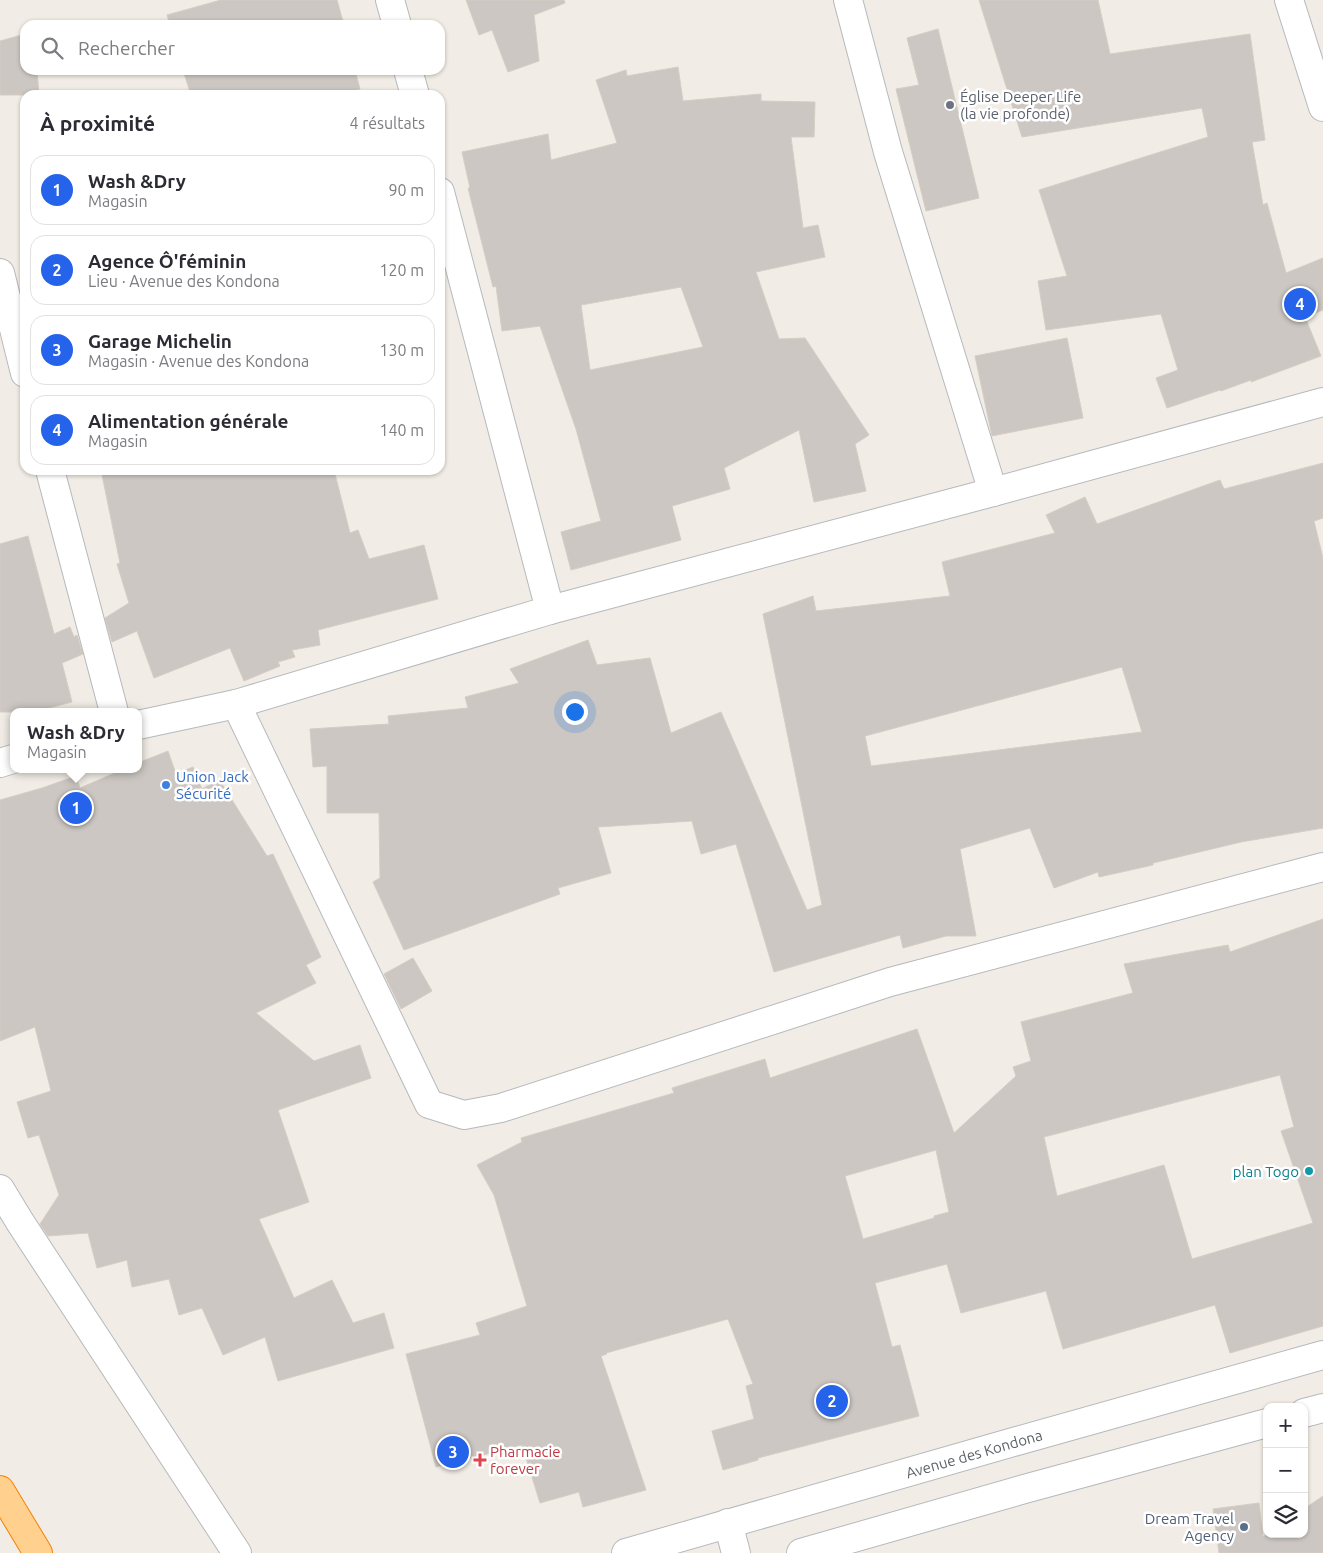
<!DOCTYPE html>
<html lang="fr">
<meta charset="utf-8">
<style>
body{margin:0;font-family:Ubuntu,sans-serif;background:#f7f7f7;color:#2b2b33}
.controls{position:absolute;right:15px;bottom:15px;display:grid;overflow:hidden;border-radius:10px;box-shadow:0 1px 4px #0004}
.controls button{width:45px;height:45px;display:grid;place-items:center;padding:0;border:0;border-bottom:1px solid #e1e1e2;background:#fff;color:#2b2b33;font:25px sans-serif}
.you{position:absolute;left:574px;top:711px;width:18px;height:18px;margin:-12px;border:4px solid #fff;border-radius:50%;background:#1a73e8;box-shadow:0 0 0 8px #1a73e833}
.badge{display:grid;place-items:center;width:32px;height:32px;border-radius:50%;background:#2563eb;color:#fff;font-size:16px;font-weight:700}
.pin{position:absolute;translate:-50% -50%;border:2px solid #fff;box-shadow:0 1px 5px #0006}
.popup{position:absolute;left:10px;top:708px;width:132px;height:65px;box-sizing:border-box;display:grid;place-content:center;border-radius:10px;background:#fff;filter:drop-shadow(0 1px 4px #0005);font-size:16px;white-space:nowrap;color:#7c7c81}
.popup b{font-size:19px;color:#2b2b33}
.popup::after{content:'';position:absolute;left:50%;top:100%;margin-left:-10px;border:10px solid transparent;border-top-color:#fff}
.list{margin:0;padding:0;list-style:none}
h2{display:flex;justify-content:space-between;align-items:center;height:65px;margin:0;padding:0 20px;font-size:21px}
h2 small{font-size:16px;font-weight:400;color:#7c7c81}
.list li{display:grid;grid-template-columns:32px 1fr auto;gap:15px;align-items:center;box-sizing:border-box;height:70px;margin:0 10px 10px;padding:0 10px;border:1px solid #e1e1e2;border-radius:15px}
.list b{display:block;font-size:19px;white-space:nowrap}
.list p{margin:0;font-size:16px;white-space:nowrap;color:#7c7c81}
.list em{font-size:16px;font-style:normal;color:#7c7c81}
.icon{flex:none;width:28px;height:28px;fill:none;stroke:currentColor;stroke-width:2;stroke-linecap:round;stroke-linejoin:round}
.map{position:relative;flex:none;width:1323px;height:1553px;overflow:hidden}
.search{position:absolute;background:#fff;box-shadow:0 1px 4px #0004;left:20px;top:20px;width:425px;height:55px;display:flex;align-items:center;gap:12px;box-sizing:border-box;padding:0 18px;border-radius:15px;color:#7c7c81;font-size:19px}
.panel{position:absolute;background:#fff;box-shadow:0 1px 4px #0004;left:20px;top:90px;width:425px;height:385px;border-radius:15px}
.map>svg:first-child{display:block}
.building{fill:#ccc7c2;stroke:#d6cdc3;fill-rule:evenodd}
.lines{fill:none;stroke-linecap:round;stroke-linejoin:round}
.minor-casing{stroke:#b6b9bd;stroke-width:30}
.highway-casing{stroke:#f68200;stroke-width:30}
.minor{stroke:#fff;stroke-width:28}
.highway{stroke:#ffd08e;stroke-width:28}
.worship-dot{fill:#6b7280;stroke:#fff;stroke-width:2}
.shop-dot{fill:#3f7fe0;stroke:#fff;stroke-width:2}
.culture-dot{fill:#0f9aa8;stroke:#fff;stroke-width:2}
.health-dot{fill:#e0444e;stroke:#fff;stroke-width:2}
.service-dot{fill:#5c6f8a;stroke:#fff;stroke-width:2}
.labels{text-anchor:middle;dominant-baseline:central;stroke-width:5;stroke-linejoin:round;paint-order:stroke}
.worship-label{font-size:15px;fill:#5b616d;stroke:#fff;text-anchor:start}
.shop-label{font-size:15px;fill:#366cbe;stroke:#fff;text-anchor:start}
.culture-label{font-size:15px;fill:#0d838f;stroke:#fff;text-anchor:end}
.health-label{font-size:15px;fill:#be3a42;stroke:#fff;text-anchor:start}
.street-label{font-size:15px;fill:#5d6367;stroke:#fff}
.service-label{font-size:15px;fill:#4e5e75;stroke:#fff;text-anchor:end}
</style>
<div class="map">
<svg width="1323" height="1553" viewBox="0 0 1323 1553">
<rect width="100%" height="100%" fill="#f1ece5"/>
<!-- building -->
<g class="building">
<polygon points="221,0 337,0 344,25 170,25 167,15"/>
<polygon points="466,0 564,0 565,3 534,15 539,61 508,72 492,30 479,35"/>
<polygon points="979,0 1098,0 1110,54 1250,34 1265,140 1252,142 1263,205 1267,203 1286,273 1323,258 1323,310 1305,317 1321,356 1251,382 1251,380 1221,391 1220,390 1167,408 1156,378 1178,370 1161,314 1046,330 1038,281 1067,276 1039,190 1208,137 1202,108 1022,137"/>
<polygon points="938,29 979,198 926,211 896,89 919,85 907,38"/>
<polygon points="25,34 25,70 37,70 39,95 0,95 0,41"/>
<path d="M678 67 683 101 761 94V101L815 102 814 137H791L803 228 818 225 825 257 756 272 779 339 805 338 869 435 855 444 866 491 814 502 799 430 724 468 730 489 672 506 681 540 571 570 561 532 601 521 576 429 540 326 502 331 496 286 493 287 468 188H470L462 152 548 134 551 160 617 143 596 80 626 70 627 76ZM681 287 703 347 590 370 581 305Z"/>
<polygon points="183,70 355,70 360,89 329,95 191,95"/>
<polygon points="1067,338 1083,418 992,436 975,356"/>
<path d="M1323 463V518L1314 521 1323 558V828L1241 842 1153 863V865L1099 877 1098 872 1054 888 1030 828 960 849 976 936H946L903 948 900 935 774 972 736 844 701 854 692 821 598 827 611 873 558 888 560 894 404 950 373 882 380 878 379 813H327V766L313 767 310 729 389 724 388 716 468 708 465 697 519 683 510 669 588 640 597 665 650 658 671 733 721 712 807 910 822 905 763 614 813 596 816 611 950 596 942 562 1055 533 1046 515 1085 497 1097 524 1220 480 1224 489ZM1122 667 1142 732 871 766 865 736Z"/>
<polygon points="101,470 334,470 350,533 358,530 369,559 424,545 438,599 318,630 320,645 292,650 295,657 278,662 280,666 244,681 230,648 154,678 137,631 112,642 105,618 129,603 117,564 120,563"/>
<polygon points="28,536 54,634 70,627 74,637 77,635 83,654 62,663 72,702 33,712 0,712 0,544"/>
<polygon points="168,751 176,774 193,767 202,789 219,779 267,856 273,854 321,957 306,965 316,983 256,1013 314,1061 360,1045 371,1078 278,1110 309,1202 259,1219 294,1298 332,1280 353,1323 384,1313 394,1348 278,1381 265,1337 223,1355 202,1308 179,1315 169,1279 132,1287 127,1260 97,1268 88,1233 48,1236 40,1224 59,1195 39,1135 28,1138 17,1102 51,1091 35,1027 0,1041 0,800 42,788 76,776 80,788 124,769 138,769 138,763"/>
<path d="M1323 919V1326L1230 1353 1215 1305 1063 1349 1046 1291 961 1313 947 1264 875 1283 892 1347 900 1345 919 1416 758 1458V1460L723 1470 712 1431 754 1419 746 1386 753 1384 728 1319 606 1353 607 1354 601 1356 646 1490 583 1507 579 1492 540 1503 522 1445 436 1467 406 1354 480 1335 476 1323 527 1306 494 1195 477 1165 522 1142 521 1138 674 1093 672 1088 765 1059 770 1078 917 1029 954 1133 1016 1076 1013 1067 1031 1061 1021 1022 1133 993 1124 964 1228 945 1230 952ZM1280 1075 1294 1127 1281 1131 1313 1223 1192 1259 1164 1165 1057 1196 1044 1137ZM936 1150 949 1212 934 1216V1218L863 1239 845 1176Z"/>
<polygon points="413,958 432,991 401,1009 384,974"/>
<polygon points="1323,1496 1323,1553 1219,1553 1213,1509 1259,1503 1263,1537 1267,1534 1304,1534 1304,1509"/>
</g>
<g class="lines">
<!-- minor casing -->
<g class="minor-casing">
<g id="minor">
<polyline points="390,0 397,25"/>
<polyline points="848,0 888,152 993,492"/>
<polyline points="1289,0 1323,107"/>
<polyline points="408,70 415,95"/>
<polyline points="440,192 550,610"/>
<polyline points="0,273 25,373"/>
<polyline points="50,470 114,712"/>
<polyline points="236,704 429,1104 464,1115 501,1108 890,982 1323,867"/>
<polyline points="138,725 236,704 550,610 993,492 1323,402"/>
<polyline points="0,763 13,759"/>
<polyline points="0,1189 20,1222 237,1553"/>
<polyline points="1304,1413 1323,1408"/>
<polyline points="728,1523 736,1553"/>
<path id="s1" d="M626 1553 1017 1441 1323 1355"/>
<polyline points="801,1553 1028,1488 1267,1423"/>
</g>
</g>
<!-- highway casing -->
<g class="highway-casing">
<polyline id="highway" points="0,1490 38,1553"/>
</g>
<!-- minor -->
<use href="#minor" class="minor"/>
<!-- highway -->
<use href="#highway" class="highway"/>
</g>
<!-- markers -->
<circle class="worship-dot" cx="950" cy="105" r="5"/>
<circle class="shop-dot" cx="166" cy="785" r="5"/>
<circle class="culture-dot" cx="1309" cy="1171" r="5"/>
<path class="health-dot" d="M477.5 1452.5h5v5h5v5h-5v5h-5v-5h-5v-5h5z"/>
<circle class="service-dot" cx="1244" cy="1527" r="5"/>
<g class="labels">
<!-- worship labels -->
<g class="worship-label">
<text x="960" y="96">Église Deeper Life<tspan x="960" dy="17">(la vie profonde)</tspan></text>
</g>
<!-- shop labels -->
<g class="shop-label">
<text x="176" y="776">Union Jack<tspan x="176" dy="17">Sécurité</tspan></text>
</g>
<!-- culture labels -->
<g class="culture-label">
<text x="1299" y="1171">plan Togo</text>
</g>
<!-- health labels -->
<g class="health-label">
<text x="490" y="1451">Pharmacie<tspan x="490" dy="17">forever</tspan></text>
</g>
<!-- street labels -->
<g class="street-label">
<text stroke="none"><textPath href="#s1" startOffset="362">Avenue des Kondona</textPath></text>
</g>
<!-- service labels -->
<g class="service-label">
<text x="1234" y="1518">Dream Travel<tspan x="1234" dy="17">Agency</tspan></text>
</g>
</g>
</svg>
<div class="controls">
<button>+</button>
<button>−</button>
<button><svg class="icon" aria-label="layers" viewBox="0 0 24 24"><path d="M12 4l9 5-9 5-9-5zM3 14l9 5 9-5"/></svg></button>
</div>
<div class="you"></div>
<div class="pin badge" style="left:76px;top:808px">1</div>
<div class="popup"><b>Wash &amp;Dry</b>Magasin</div>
<div class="pin badge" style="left:832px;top:1401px">2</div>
<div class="pin badge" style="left:453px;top:1452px">3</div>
<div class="pin badge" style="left:1300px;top:304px">4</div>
<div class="search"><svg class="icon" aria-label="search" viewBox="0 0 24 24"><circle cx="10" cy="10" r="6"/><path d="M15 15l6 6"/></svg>Rechercher</div>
<section class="panel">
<h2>À proximité<small>4 résultats</small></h2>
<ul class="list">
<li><span class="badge">1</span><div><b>Wash &amp;Dry</b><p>Magasin</p></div><em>90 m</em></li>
<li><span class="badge">2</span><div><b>Agence Ô'féminin</b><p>Lieu · Avenue des Kondona</p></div><em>120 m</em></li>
<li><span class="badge">3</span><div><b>Garage Michelin</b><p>Magasin · Avenue des Kondona</p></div><em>130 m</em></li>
<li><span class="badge">4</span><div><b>Alimentation générale</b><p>Magasin</p></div><em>140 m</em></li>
</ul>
</section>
</div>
